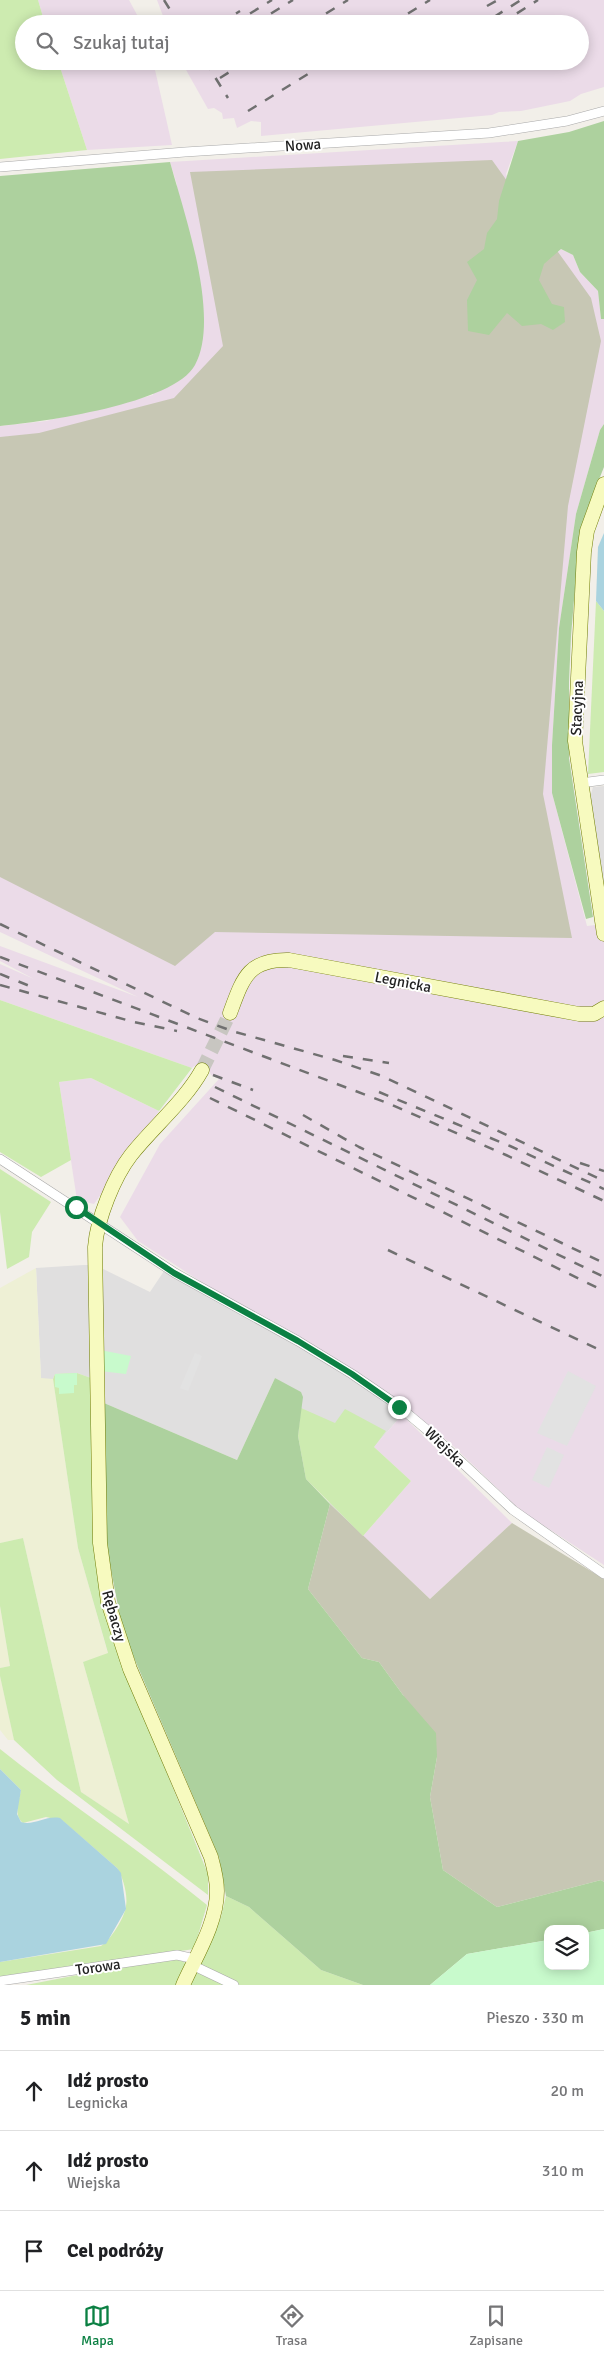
<!DOCTYPE html>
<html lang="pl">
<meta charset="utf-8">
<style>
body{margin:0;font-family:Signika,sans-serif;background:#f6f6f6;color:#202124}
.controls{position:absolute;right:15px;bottom:15px;display:grid;overflow:hidden;border-radius:10px;box-shadow:0 2px 12px #0003}
.controls button{width:45px;height:45px;display:grid;place-items:center;padding:0;border:0;border-bottom:1px solid #e0e0e0;background:#fff;color:#202124;font:25px sans-serif}
.stop{position:absolute;width:15px;height:15px;margin:-11px;border:4px solid #0b8043;border-radius:50%;background:#fff}
.stop.end{background:#0b8043;border-color:#fff;box-shadow:0 1px 5px #0008}
.list{margin:0;padding:0;list-style:none}
h2{display:flex;justify-content:space-between;align-items:center;height:65px;margin:0;padding:0 20px;font-size:21px}
h2 small{font-size:16px;font-weight:400;color:#757577}
.list li{display:grid;grid-template-columns:32px 1fr auto;gap:15px;align-items:center;box-sizing:border-box;height:80px;padding:0 20px;border-top:1px solid #e0e0e0}
.list b{display:block;font-size:19px;white-space:nowrap}
.list p{margin:0;font-size:16px;white-space:nowrap;color:#757577}
.list em{font-size:16px;font-style:normal;color:#757577}
.icon{flex:none;width:28px;height:28px;fill:none;stroke:currentColor;stroke-width:2;stroke-linecap:round;stroke-linejoin:round}
.map{position:relative;flex:none;width:604px;height:1985px;overflow:hidden}
.search{position:absolute;background:#fff;box-shadow:0 2px 12px #0003;left:15px;right:15px;top:15px;height:55px;display:flex;align-items:center;gap:12px;box-sizing:border-box;padding:0 18px;border-radius:28px;color:#757577;font-size:19px}
.sheet{height:305px;background:#fff}
nav{display:flex;justify-content:space-around;align-items:center;box-sizing:border-box;height:70px;border-top:1px solid #e0e0e0;background:#fff;font-size:14px;color:#757577}
nav a{display:grid;justify-items:center;gap:2px}
nav .on{color:#0b8043}
.map>svg:first-child{display:block}
.residential{fill:#e0dfdf}
.industrial{fill:#ebdbe8}
.construction{fill:#c7c7b4}
.farmland{fill:#eef0d5}
.grass{fill:#cdebb0}
.forest{fill:#add19e}
.park{fill:#c8facc}
.parking{fill:#e2e2e2}
.water{fill:#aad3df}
.lines{fill:none;stroke-linecap:round;stroke-linejoin:round}
.secondary-tunnel{stroke:#c8c6c1;stroke-width:14;stroke-dasharray:14 7;stroke-linecap:butt}
.street-casing{stroke:#a9a9a9;stroke-width:10}
.secondary-casing{stroke:#707d05;stroke-width:15}
.street{stroke:#fff;stroke-width:9}
.secondary{stroke:#f7fabf;stroke-width:14}
.rail{stroke:#707070;stroke-width:2.5;stroke-dasharray:10 10;stroke-linecap:butt}
.route{stroke:#0b8043;stroke-width:6}
.labels{text-anchor:middle;dominant-baseline:central;stroke-width:4;stroke-linejoin:round;paint-order:stroke}
.street-label{font-size:15px;fill:#222;stroke:#fff}
</style>
<div class="map">
<svg width="604" height="1985" viewBox="0 0 604 1985">
<rect width="100%" height="100%" fill="#f2efe9"/>
<!-- residential -->
<g class="residential">
<polygon points="604,786 604,886 590,798 593,787"/>
<polygon points="83,1265 95,1265 150,1292 164,1271 354,1378 402,1415 374,1447 363,1536 330,1504 298,1436 302,1397 275,1378 237,1460 104,1403 91,1378 77,1373 55,1374 53,1379 41,1379 36,1268"/>
</g>
<!-- industrial -->
<g class="industrial">
<polygon points="38,0 129,0 142,24 45,24"/>
<polygon points="157,0 604,0 604,87 581,94 570,101 521,111 499,112 492,115 261,136 261,122 251,121 237,128 234,118 223,119 222,113 214,108 208,109 181,61 580,61 580,24 166,24"/>
<polygon points="58,61 153,61 172,145 87,150"/>
<polygon points="518,141 506,174 544,265 561,249 573,255 580,272 598,291 601,318 604,319 604,424 600,430 576,514 559,628 552,745 552,793 587,926 604,924 604,1565 520,1510 448,1441 138,1241 120,1217 160,1144 219,1079 211,1075 209,1071 194,1066 192,1068 0,1000 0,964 34,979 0,961 0,946 138,997 0,932 0,426 46,421 153,395 177,185 170,162"/>
<polygon points="91,1078 159,1111 94,1204 77,1200 59,1082"/>
<polygon points="402,1415 512,1523 430,1599 363,1536 411,1481 374,1447"/>
</g>
<!-- construction -->
<g class="construction">
<polygon points="492,160 591,298 601,341 568,506 543,794 572,938 215,932 175,966 0,877 0,437 39,433 174,398 223,346 190,172"/>
<polygon points="330,1504 430,1599 512,1523 604,1579 604,1882 601,1880 497,1907 443,1870 430,1797 437,1757 403,1695 379,1662 362,1658 308,1589"/>
</g>
<!-- farmland -->
<g class="farmland">
<polygon points="36,1268 41,1378 53,1379 78,1548 108,1654 83,1662 129,1824 81,1792 23,1538 0,1543 0,1288"/>
<polygon points="0,1606 10,1666 0,1668"/>
<polygon points="0,1676 14,1740 8,1740 0,1730"/>
</g>
<!-- grass -->
<g class="grass">
<polygon points="0,0 38,0 45,24 24,24 24,61 58,61 87,150 0,159"/>
<polygon points="596,601 604,611 604,772 588,774"/>
<polygon points="0,1000 192,1068 159,1111 91,1078 59,1082 71,1160 41,1177 0,1152"/>
<polygon points="0,1169 51,1202 32,1232 29,1257 7,1269 0,1212"/>
<polygon points="77,1373 91,1378 116,1648 208,1874 208,1895 57,1780 14,1740 0,1676 0,1668 10,1666 0,1606 0,1543 23,1538 81,1792 129,1824 83,1662 108,1653 78,1548 53,1379 55,1374"/>
<polygon points="301,1408 335,1423 345,1409 386,1431 374,1447 411,1481 363,1536 306,1479 298,1436"/>
<path d="M0 1749C68 1803 140 1850 207 1905L194 1949 0 1978V1962L101 1946C110 1941 125 1917 126 1906 128 1895 123 1877 117 1868L63 1821 46 1817 23 1823C13 1815 19 1801 21 1790L0 1769Z"/>
<polygon points="226,1896 249,1907 321,1970 363,1985 191,1985 221,1917"/>
<polygon points="178,1958 187,1964 178,1985 26,1985 150,1961"/>
</g>
<!-- forest -->
<g class="forest">
<polygon points="604,121 604,319 601,319 598,291 580,272 573,255 561,249 544,264 539,280 552,304 564,307 565,322 553,330 541,324 522,326 507,313 489,335 468,331 467,300 477,280 467,262 484,249 487,233 497,219 499,201 518,141 569,132"/>
<path d="M170 162C184 213 221 317 195 365 174 404 42 422 0 426V176Z"/>
<polygon points="604,424 604,467 586,512 578,552 571,636 569,682 569,758 593,917 586,919 552,793 552,745 559,628 576,514 600,430"/>
<polygon points="275,1378 301,1392 303,1397 298,1436 306,1479 330,1504 308,1589 362,1658 379,1662 403,1695 436,1733 437,1757 430,1797 443,1870 497,1907 601,1880 604,1882 604,1929 585,1933 585,1929 548,1929 548,1940 467,1954 430,1985 363,1985 321,1970 249,1907 226,1896 219,1857 123,1632 107,1549 104,1403 237,1460"/>
</g>
<!-- park -->
<g class="park">
<polygon points="100,1350 131,1356 126,1374 100,1371"/>
<polygon points="77,1373 77,1385 74,1385 74,1393 59,1394 59,1388 55,1387 55,1374"/>
<polygon points="604,1929 604,1985 430,1985 467,1954 548,1940 548,1966 585,1966 585,1933"/>
</g>
<!-- parking -->
<g class="parking">
<polygon points="195,1353 202,1356 188,1391 180,1388"/>
<polygon points="568,1371 596,1386 567,1446 537,1433"/>
<polygon points="547,1447 564,1455 549,1488 532,1480"/>
</g>
<!-- water -->
<g class="water">
<polygon points="604,533 604,611 596,601 598,547"/>
<path d="M0 1769 21 1790 17 1814 21 1822C34 1826 46 1815 60 1818L117 1868 121 1873 126 1909 106 1944 0 1962Z"/>
</g>
<g class="lines">
<!-- secondary-tunnel -->
<polyline class="secondary-tunnel" points="202,1070 230,1013"/>
<!-- street casing -->
<g class="street-casing">
<g id="street">
<polyline points="0,167 185,152 489,133 567,121 604,111"/>
<polyline points="581,783 604,780"/>
<polyline points="0,1159 175,1273 298,1341 352,1374 396,1404 426,1429 513,1510 604,1574"/>
<polyline points="192,1965 234,1985"/>
<polyline points="0,1981 177,1955 195,1959"/>
</g>
</g>
<!-- secondary casing -->
<g class="secondary-casing">
<g id="secondary">
<polyline points="604,484 587,531 584,552 575,741 604,934"/>
<path d="M230 1013C243 978 248 959 289 960L579 1014H594L604 1008"/>
<path d="M183 1985C196 1956 217 1923 217 1891 217 1880 214 1868 211 1857L130 1669 108 1602 100 1543 95 1247C97 1219 114 1177 131 1155 154 1126 184 1102 202 1070"/>
</g>
</g>
<!-- street -->
<use href="#street" class="street"/>
<!-- secondary -->
<use href="#secondary" class="secondary"/>
<!-- rail -->
<g class="rail">
<polyline points="164,0 179,24"/>
<polyline points="487,6 498,0"/>
<polyline points="494,17 521,0"/>
<polyline points="219,24 240,11"/>
<polyline points="233,24 272,0"/>
<polyline points="254,24 293,0"/>
<polyline points="309,24 348,0"/>
<polyline points="391,24 430,0"/>
<polyline points="500,24 538,0"/>
<polyline points="205,61 228,98"/>
<polyline points="220,78 247,61"/>
<polyline points="248,111 329,61"/>
<polyline points="0,924 197,1018 232,1031 335,1060 382,1076 604,1181"/>
<polyline points="0,957 390,1104 506,1155 604,1201"/>
<polyline points="0,974 37,989"/>
<polyline points="0,985 134,1022 177,1031"/>
<polyline points="343,1056 389,1063"/>
<polyline points="213,1075 253,1090"/>
<polyline points="215,1087 604,1277"/>
<polyline points="379,1092 510,1146 604,1189"/>
<polyline points="210,1098 604,1291"/>
<polyline points="303,1115 359,1147 604,1263"/>
<polyline points="580,1163 604,1171"/>
<polyline points="388,1250 604,1352"/>
</g>
</g>
<g class="lines">
<!-- route -->
<polyline class="route" points="76,1207 174,1273 298,1341 352,1374 399,1407"/>
</g>
<g class="labels">
<!-- street labels -->
<g class="street-label">
<text transform="translate(303 145) rotate(-4)">Nowa</text>
<text transform="translate(577 708) rotate(-88)">Stacyjna</text>
<text transform="translate(403 982) rotate(11)">Legnicka</text>
<text transform="translate(445 1447) rotate(44)">Wiejska</text>
<text transform="translate(114 1616) rotate(74)">Rębaczy</text>
<text transform="translate(98 1967) rotate(-8)">Torowa</text>
</g>
</g>
</svg>
<div class="controls">
<button><svg class="icon" aria-label="layers" viewBox="0 0 24 24"><path d="M12 4l9 5-9 5-9-5zM3 14l9 5 9-5"/></svg></button>
</div>
<div class="stop" style="left:76px;top:1207px"></div>
<div class="stop end" style="left:399px;top:1407px"></div>
<div class="search"><svg class="icon" aria-label="search" viewBox="0 0 24 24"><circle cx="10" cy="10" r="6"/><path d="M15 15l6 6"/></svg>Szukaj tutaj</div>
</div>
<section class="sheet">
<h2>5 min<small>Pieszo · 330 m</small></h2>
<ul class="list">
<li><svg class="icon" aria-label="ahead" viewBox="0 0 24 24"><path d="M12 20V5M6 11l6-6 6 6"/></svg><div><b>Idź prosto</b><p>Legnicka</p></div><em>20 m</em></li>
<li><svg class="icon" aria-label="ahead" viewBox="0 0 24 24"><path d="M12 20V5M6 11l6-6 6 6"/></svg><div><b>Idź prosto</b><p>Wiejska</p></div><em>310 m</em></li>
<li><svg class="icon" aria-label="arrive" viewBox="0 0 24 24"><path d="M6 21V4h12l-3 4 3 4H6"/></svg><div><b>Cel podróży</b></div></li>
</ul>
</section>
<nav>
<a class="on"><svg class="icon" aria-label="map" viewBox="0 0 24 24"><path d="M3 6l6-2 6 2 6-2v14l-6 2-6-2-6 2zM9 4v14M15 6v14"/></svg>Mapa</a>
<a><svg class="icon" aria-label="directions" viewBox="0 0 24 24"><path d="M12 3l9 9-9 9-9-9zM9 14v-3h6M13 9l2 2-2 2"/></svg>Trasa</a>
<a><svg class="icon" aria-label="saved" viewBox="0 0 24 24"><path d="M7 4h10v16l-5-4-5 4z"/></svg>Zapisane</a>
</nav>
